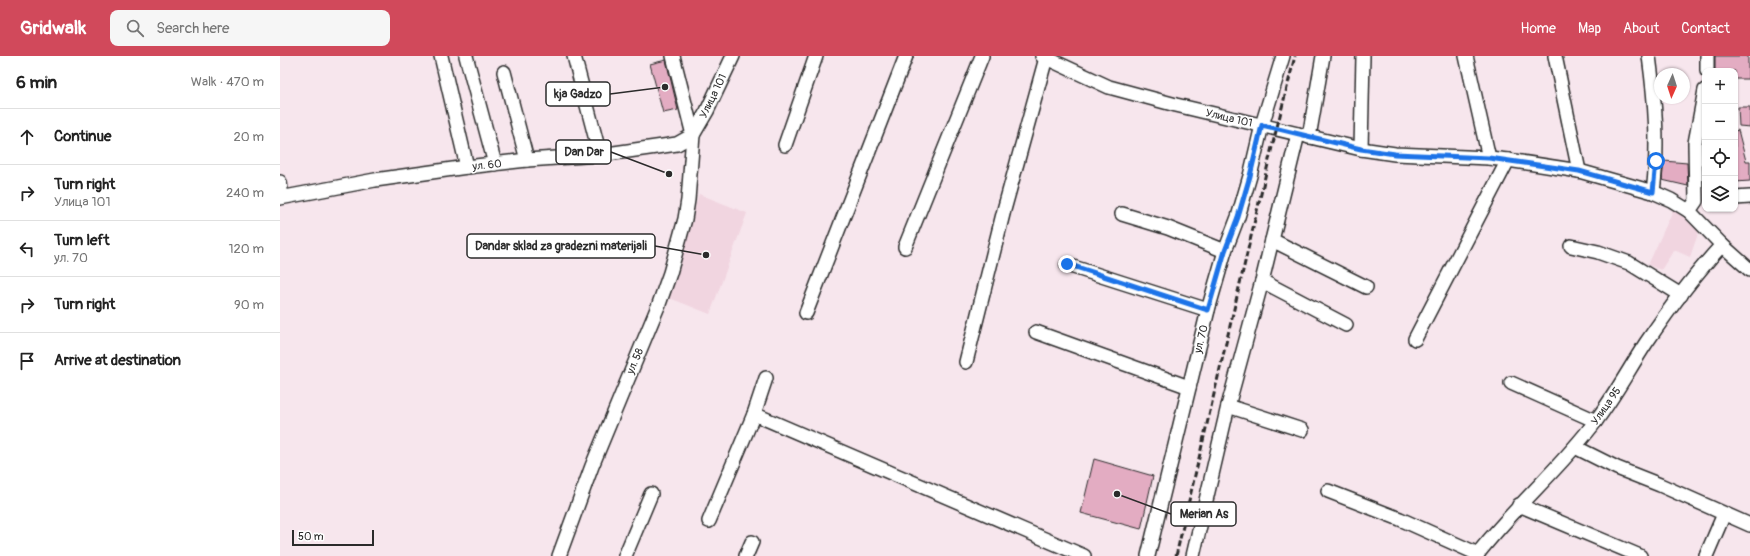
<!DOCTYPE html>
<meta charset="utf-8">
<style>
body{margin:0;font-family:Pangolin,sans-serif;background:#f6f6f6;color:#222}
.controls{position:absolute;right:12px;top:12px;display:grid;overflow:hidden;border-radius:8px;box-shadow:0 1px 3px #0004}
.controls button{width:36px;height:36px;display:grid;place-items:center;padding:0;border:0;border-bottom:1px solid #e0e0e0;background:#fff;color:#222;font:20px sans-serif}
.compass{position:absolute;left:1374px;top:12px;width:36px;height:36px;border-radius:50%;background:#fff;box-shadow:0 1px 3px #0004;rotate:183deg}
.scale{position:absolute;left:12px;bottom:10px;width:82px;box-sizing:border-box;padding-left:4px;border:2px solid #2b2b2b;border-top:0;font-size:11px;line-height:14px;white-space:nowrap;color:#2b2b2b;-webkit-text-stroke:3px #fff;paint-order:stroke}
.stop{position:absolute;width:12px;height:12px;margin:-9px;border:3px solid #1a73e8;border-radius:50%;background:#fff}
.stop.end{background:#1a73e8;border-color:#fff;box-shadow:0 1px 4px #0008}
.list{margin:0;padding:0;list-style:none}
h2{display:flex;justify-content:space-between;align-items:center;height:52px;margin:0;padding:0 16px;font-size:17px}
h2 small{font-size:13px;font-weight:400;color:#767676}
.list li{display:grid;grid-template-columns:26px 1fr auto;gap:12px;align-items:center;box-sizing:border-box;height:56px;padding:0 16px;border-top:1px solid #e0e0e0}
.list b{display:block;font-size:15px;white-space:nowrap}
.list p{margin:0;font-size:13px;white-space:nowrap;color:#767676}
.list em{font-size:13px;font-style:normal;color:#767676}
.icon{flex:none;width:22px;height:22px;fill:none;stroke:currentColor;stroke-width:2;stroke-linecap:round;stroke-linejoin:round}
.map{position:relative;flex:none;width:1470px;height:500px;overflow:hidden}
header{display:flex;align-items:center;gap:24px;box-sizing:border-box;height:56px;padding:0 20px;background:#d1495b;color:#fff}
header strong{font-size:19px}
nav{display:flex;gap:22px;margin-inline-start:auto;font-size:14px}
.search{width:280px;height:36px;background:#f6f6f6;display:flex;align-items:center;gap:10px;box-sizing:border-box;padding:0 14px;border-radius:8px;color:#767676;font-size:15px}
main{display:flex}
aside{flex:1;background:#fff}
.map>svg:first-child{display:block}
.built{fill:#f1d5e0}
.building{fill:#e3acc2;stroke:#2b2b2b}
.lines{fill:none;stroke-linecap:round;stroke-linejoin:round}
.street-casing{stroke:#2b2b2b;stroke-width:16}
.street{stroke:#fff;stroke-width:13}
.rail{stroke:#2b2b2b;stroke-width:3;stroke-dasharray:6 3;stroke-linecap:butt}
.route{stroke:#1a73e8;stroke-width:5}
.labels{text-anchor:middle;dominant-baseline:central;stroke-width:3;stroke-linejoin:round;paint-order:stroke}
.street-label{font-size:11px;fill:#2b2b2b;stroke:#fff}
.leader{fill:none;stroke:#2b2b2b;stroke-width:1.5}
.callout-dot{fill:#2b2b2b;stroke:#fff;stroke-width:1.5}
.callout{fill:#fff;stroke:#2b2b2b;stroke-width:1.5}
.callout-label{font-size:12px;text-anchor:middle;font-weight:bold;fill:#2b2b2b}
</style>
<header>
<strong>Gridwalk</strong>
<div class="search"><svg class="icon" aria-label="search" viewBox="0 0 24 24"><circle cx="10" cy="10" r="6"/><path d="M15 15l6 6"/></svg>Search here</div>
<nav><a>Home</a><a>Map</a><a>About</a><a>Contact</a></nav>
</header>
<main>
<aside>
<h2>6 min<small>Walk · 470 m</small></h2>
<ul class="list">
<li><svg class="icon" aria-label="ahead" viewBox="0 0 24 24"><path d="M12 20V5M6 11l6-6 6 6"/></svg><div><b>Continue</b></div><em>20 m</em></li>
<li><svg class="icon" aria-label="right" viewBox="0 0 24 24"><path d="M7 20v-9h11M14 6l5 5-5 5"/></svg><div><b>Turn right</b><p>Улица 101</p></div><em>240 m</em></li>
<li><svg class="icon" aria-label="left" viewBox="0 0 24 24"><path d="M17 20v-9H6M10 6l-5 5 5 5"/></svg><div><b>Turn left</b><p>ул. 70</p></div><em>120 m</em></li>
<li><svg class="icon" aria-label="right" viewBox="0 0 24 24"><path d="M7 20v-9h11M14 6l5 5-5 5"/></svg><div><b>Turn right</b></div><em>90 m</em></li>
<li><svg class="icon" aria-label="arrive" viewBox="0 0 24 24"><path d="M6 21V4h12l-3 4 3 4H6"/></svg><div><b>Arrive at destination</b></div></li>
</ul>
</aside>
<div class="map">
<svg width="1470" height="500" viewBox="0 0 1470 500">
<rect width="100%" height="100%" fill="#f7e6ed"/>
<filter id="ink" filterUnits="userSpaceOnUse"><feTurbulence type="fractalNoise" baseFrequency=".025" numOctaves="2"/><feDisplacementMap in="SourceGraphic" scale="8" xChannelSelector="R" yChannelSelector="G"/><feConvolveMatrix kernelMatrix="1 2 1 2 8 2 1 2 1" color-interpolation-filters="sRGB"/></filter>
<g filter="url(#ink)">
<!-- built -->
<g class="built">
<polygon points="419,138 467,157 430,258 387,241"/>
<polygon points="1394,152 1420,172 1410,201 1394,194 1381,214 1368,209"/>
</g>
<!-- building -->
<g class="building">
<polygon points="1435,0 1468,0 1468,23 1455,23 1455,15 1435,15"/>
<polygon points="386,4 398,54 383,57 370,8"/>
<polygon points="1458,51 1470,51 1470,71 1459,70"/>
<polygon points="1458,74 1466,105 1470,105 1470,125 1455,126 1455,75"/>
<polygon points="1384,105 1407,107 1408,130 1382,124"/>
<polygon points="814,403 873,420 861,473 801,457"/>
</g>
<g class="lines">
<!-- street casing -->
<g class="street-casing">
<g id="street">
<polyline points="161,0 187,111"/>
<polyline points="186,0 215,108"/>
<polyline points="294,0 320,99"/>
<polyline points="762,0 829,31 896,49 1081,93 1115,98 1209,102 1228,104 1299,115 1373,136 1391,144 1409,155 1442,189 1470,214"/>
<polyline points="1186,0 1209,102"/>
<polyline points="1275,0 1299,115"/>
<path d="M1369 0C1375 45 1379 90 1373 136"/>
<polyline points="1427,15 1427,0"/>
<polyline points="224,16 247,104"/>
<polyline points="1029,81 1043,0"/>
<polyline points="505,89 536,0"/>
<polyline points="1081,93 1083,0"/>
<polyline points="0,126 2,141"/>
<polyline points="0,142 95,124 187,111 247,104 320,99 397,88 413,79 427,55 453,0"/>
<polyline points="1455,142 1470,141"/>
<polyline points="1409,155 1416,145 1415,87 1425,34"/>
<polyline points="842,158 888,172 945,195"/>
<polyline points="992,184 1086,231"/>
<polyline points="1291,190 1318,196 1349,207 1401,239"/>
<polyline points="625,191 702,0"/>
<polyline points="787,209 928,254"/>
<polyline points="982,225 1066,269"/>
<polyline points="526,257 626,0"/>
<polyline points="756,276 909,331"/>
<polyline points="1135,283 1228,104"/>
<polyline points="686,306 724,154 766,2"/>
<polyline points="1231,327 1316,365"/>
<polyline points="948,350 1022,374"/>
<polyline points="474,358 804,500"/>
<polyline points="1295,391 1337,412 1380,429 1470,469"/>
<polyline points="1048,435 1120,463 1198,498"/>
<polyline points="1239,449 1360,500"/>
<polyline points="429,465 474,358 486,322"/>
<polyline points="279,500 312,410 379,248 390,217 405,163 408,144 413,79 393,0"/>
<polyline points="345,500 371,438"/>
<polyline points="466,500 472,486"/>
<polyline points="868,500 928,254 945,195 958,161 970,120 982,69 1003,0"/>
<polyline points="913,500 948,350 982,225 1018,78"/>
<path d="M1196 500C1233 452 1279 414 1315 366 1334 341 1349 313 1366 287 1389 253 1414 219 1442 189"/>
<polyline points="1426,500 1444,458"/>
</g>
</g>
<!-- street -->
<use href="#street" class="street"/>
<!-- rail -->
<polyline class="rail" points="896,500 992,91 1015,0"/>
</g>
</g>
<g class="lines" filter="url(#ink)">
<!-- route -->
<polyline class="route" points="787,208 928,254 945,195 958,161 970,120 982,69 1081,93 1115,98 1209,102 1299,115 1373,136 1376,105"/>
</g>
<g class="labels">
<!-- street labels -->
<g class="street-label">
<text transform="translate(433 40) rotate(-64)">Улица 101</text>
<text transform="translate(949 62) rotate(13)">Улица 101</text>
<text transform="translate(207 109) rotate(-6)">ул. 60</text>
<text transform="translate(921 283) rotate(-76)">ул. 70</text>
<text transform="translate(355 305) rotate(-67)">ул. 58</text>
<text transform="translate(1326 350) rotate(-55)">Улица 95</text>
</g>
</g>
<!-- callouts -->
<path class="leader" d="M385 31L330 38M389 118L331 96M426 199L375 190M837 438L891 458"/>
<g class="callout-dot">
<circle cx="385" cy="31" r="4"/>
<circle cx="389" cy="118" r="4"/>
<circle cx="426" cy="199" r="4"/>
<circle cx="837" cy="438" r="4"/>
</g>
<g class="callout">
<rect x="266" y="26" width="64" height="24" rx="4"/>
<rect x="276" y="84" width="55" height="24" rx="4"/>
<rect x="187" y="178" width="188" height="24" rx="4"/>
<rect x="891" y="446" width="65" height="24" rx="4"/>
</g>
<g class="callout-label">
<text x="298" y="42">kja Gadzo</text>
<text x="304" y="100">Dan Dar</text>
<text x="281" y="194">Dandar sklad za gradezni materijali</text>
<text x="924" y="462">Merian As</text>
</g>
</svg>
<div class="controls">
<button>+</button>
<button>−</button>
<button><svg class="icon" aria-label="locate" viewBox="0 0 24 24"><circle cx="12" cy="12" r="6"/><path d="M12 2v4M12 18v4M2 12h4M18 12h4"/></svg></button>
<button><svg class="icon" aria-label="layers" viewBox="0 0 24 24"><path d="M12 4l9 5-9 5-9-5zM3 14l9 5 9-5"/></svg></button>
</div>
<svg class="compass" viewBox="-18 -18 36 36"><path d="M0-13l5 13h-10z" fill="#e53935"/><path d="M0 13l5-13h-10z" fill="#767676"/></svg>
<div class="scale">50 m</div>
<div class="stop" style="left:1376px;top:105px"></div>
<div class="stop end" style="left:787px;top:208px"></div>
</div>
</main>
